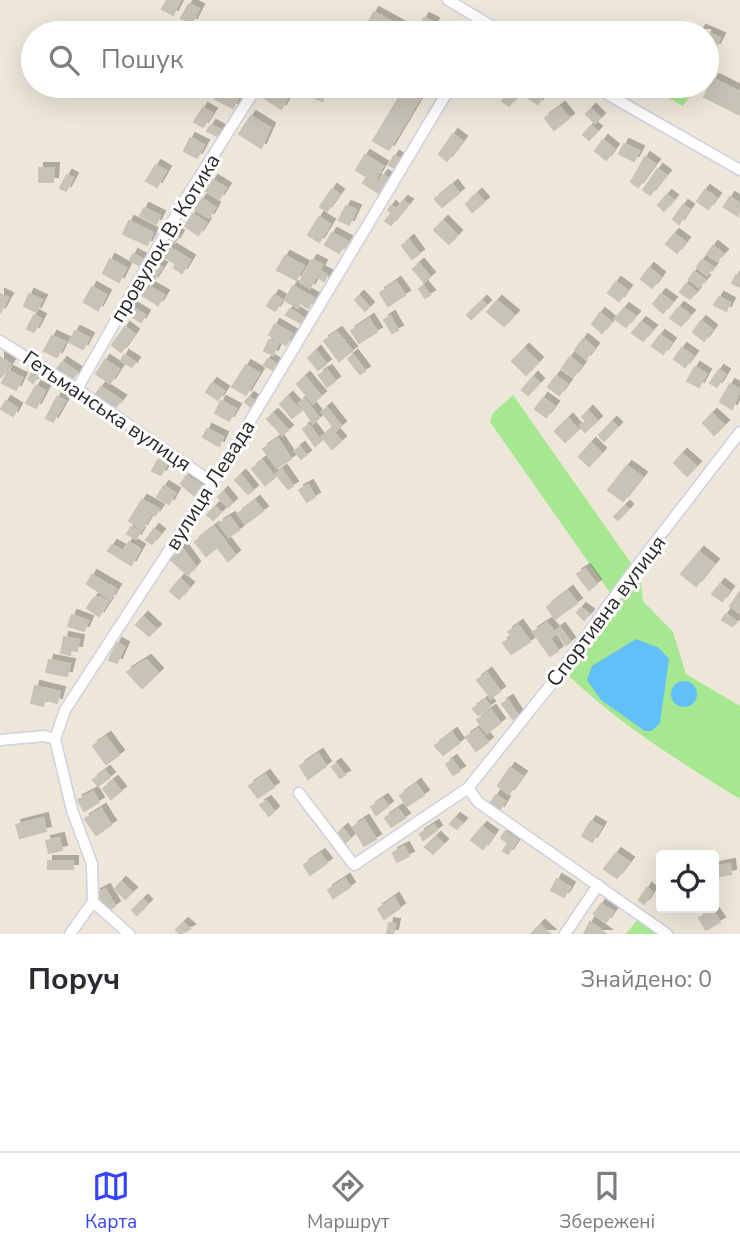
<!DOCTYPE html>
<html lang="uk">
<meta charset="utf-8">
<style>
body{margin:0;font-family:"Nunito Sans",sans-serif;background:#f2f2f3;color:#2b2b33}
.controls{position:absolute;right:21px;bottom:21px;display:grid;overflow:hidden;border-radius:7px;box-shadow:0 7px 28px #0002}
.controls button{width:63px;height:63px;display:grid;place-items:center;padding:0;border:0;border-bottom:2px solid #e1e1e2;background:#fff;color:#2b2b33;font:35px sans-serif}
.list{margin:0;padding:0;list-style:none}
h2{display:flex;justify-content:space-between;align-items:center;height:91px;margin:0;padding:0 28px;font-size:30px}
h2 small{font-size:23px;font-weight:400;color:#7c7c81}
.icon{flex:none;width:38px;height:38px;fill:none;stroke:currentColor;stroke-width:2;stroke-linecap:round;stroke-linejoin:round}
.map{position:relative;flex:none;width:740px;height:934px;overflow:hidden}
.search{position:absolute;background:#fff;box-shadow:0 7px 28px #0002;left:21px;right:21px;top:21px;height:77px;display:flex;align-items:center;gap:18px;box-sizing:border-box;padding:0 24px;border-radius:38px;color:#7c7c81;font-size:26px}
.sheet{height:217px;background:#fff}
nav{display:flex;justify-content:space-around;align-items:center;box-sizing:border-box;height:98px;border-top:2px solid #e1e1e2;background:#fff;font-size:19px;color:#7c7c81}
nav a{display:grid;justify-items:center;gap:4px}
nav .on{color:#3444ff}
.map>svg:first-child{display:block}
.green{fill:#a5e890}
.water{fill:#62c0f8}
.building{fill:#c8c3b9;stroke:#c8c3b3;stroke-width:2;filter:url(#shadow)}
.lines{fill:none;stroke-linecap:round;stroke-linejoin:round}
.minor-casing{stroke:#ced0e3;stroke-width:13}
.minor{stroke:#fff;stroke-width:10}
.labels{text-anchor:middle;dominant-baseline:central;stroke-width:6;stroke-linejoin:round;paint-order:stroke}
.street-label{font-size:21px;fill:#292929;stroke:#fff}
</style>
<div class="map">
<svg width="740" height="934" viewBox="0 0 740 934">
<defs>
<filter id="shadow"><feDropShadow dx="5" dy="-5" stdDeviation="0" flood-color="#0004"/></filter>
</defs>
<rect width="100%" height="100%" fill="#ede6d9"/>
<!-- green -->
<g class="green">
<polygon points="673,86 697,86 683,106 667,97"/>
<path d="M513 395 640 576 643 601 673 632 686 674 740 706V799C677 760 614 721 562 669L613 597 490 422 493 413Z"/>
<polygon points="641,915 667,934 626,934"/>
</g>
<!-- water -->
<g class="water">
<polygon points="636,639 659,648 669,659 660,723 652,731 645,731 601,700 587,680 592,666"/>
<circle cx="684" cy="694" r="13"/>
</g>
<!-- building -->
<g class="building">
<polygon points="167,0 180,1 173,15 162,9"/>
<polygon points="189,4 199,9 192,23 181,18"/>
<polygon points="374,12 401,27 398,33 381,33 367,25"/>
<polygon points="424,18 434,23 429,33 417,31"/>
<polygon points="441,27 452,33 437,33"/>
<polygon points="701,30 720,38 715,48 707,45 707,33 699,33"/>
<polygon points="714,79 740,92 740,115 704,97"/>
<polygon points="221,86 239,96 233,108 215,99"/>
<polygon points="270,86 288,97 281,109 263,97"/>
<polygon points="319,86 330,86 322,101 313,97"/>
<polygon points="406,86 427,86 389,150 373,141"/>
<polygon points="534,86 546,91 538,104 527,97"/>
<polygon points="511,89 518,95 509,106 502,101"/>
<polygon points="560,107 569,118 554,130 545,118"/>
<polygon points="203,108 212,113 203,127 194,122"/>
<polygon points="591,109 600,118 595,123 586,114"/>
<polygon points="251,116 270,128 261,148 239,134"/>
<polygon points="211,125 222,131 219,137 207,131"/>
<polygon points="591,126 597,131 589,140 583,135"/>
<polygon points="453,134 462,141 447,161 439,154"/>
<polygon points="190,138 204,145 197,158 184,151"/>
<polygon points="603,140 614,149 606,160 595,151"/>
<polygon points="624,144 639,151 634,161 619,154"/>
<polygon points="365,155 383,166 377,176 369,171 365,176 356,170"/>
<polygon points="394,156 400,159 394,168 389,165"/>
<polygon points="645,157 655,164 638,187 631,182"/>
<polygon points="156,165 166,171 157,187 146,181"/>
<polygon points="39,168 54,168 53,182 39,182"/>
<polygon points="658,169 666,175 650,195 643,190"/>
<polygon points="369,174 379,181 383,175 391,180 382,195 363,183"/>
<polygon points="67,175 73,178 66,191 60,188"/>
<polygon points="213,180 226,188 219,199 206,191"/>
<polygon points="453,185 459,193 442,207 435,199"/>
<polygon points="332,189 339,194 327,211 320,207"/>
<polygon points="705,190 716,198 708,209 697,201"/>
<polygon points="477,194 484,202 472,212 466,204"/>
<polygon points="667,195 673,200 664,211 658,205"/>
<polygon points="730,197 740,204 738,216 724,207"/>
<polygon points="202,199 215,207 209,218 195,210"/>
<polygon points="403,201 408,204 391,225 385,221 392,213 388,210 391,206 395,210"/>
<polygon points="683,205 689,209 679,224 673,219"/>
<polygon points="346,206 356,210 349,225 339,220"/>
<polygon points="144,208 160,216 156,224 140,216"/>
<polygon points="193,214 206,223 198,235 185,226"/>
<polygon points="319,217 330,224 319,242 308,235"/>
<polygon points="129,221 153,233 147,245 123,234"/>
<polygon points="443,221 457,235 449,244 434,230"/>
<polygon points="172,231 179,235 175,242 167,237"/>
<polygon points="332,233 347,241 339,253 325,245"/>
<polygon points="674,234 685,242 677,253 666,244"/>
<polygon points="409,240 419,254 412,259 402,246"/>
<polygon points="713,246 723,254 717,261 707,254"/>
<polygon points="169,247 190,260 182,273 174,268 176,264 163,256"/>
<polygon points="133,254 142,259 139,265 130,260"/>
<polygon points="285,256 304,266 296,280 277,270"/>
<polygon points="110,259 126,268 119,282 103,273"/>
<polygon points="312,260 322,265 319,271 327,275 324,281 316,276 310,288 300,282"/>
<polygon points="702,260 713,267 707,275 697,267"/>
<polygon points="155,263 162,267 153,281 147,277"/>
<polygon points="419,264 430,277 424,282 413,269"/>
<polygon points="649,268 660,277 652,288 641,279"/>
<polygon points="694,272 705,280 699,287 689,279"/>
<polygon points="736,275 740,276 740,287 732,283"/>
<polygon points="396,282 405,295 388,306 380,293"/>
<polygon points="616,282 627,290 619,301 608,293"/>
<polygon points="686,284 696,292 690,299 680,292"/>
<polygon points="148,286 164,295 158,305 142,295"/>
<polygon points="293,286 314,298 308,308 300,303 298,308 285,300"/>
<polygon points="423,286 430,295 425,298 419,289"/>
<polygon points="92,287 106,295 98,310 84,302"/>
<polygon points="0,294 8,298 0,313"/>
<polygon points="29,294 42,300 36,312 24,306"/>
<polygon points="661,294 672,302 663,313 653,304"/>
<polygon points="274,295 282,300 275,311 267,306"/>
<polygon points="359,296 369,307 365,311 355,300"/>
<polygon points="719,297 730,303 726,311 714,305"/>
<polygon points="482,301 486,305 471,319 467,315"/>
<polygon points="497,301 514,315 504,326 487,312"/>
<polygon points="130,306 145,315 141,322 126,313"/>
<polygon points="679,307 690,315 681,326 670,318"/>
<polygon points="624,308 635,316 626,327 615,319"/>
<polygon points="290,309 307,320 304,325 286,315"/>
<polygon points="600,313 611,322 602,333 592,324"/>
<polygon points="34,315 41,319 34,332 27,329"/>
<polygon points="390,316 398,330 392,333 384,320"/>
<polygon points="369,319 377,332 359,343 351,331"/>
<polygon points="701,321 712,330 704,341 693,332"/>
<polygon points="641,322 652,330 643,341 632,333"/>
<polygon points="275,324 292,334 286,345 269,335"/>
<polygon points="125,327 134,334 121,352 112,345"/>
<polygon points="75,331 89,338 83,349 69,342"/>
<polygon points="337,332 352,351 339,361 324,341"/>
<polygon points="660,335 671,343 663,354 652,346"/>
<polygon points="52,336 65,342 57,357 44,351"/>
<polygon points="583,339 594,348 586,359 575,350"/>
<polygon points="269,340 278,343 273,355 264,351"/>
<polygon points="682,348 693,356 685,367 674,359"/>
<polygon points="524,349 538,362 526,375 512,361"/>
<polygon points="316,351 326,364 318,370 308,358"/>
<polygon points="124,355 135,362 132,367 121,361"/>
<polygon points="353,355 365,371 360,374 348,359"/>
<polygon points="0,357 10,364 1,377 0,376"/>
<polygon points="570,357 581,366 573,377 562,368"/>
<polygon points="268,359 280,366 276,372 264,365"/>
<polygon points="105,360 119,369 110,383 96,374"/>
<polygon points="62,362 77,372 73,378 57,369"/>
<polygon points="246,365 259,373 246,395 232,387"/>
<polygon points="695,367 706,374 699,387 687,381"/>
<polygon points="34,370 40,373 33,383 28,379"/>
<polygon points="327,370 335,381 327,387 319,375"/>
<polygon points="719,370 725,374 717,387 710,383"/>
<polygon points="8,371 22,378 16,390 2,383"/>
<polygon points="556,376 567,384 559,395 548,387"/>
<polygon points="305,377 321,396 313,403 297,384"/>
<polygon points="533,377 539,383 528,395 522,390"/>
<polygon points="212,383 224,391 218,400 206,392"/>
<polygon points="730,384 740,390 732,409 720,402"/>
<polygon points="36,386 45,391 36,408 26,403"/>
<polygon points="101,387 121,400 116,407 96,394"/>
<polygon points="57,397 65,401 53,422 46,418"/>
<polygon points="249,397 256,402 252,408 245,402"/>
<polygon points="288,397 301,411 292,418 280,404"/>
<polygon points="543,398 554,406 546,417 535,409"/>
<polygon points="305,399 319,418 313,423 299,403"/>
<polygon points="6,401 17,408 13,416 1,409"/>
<polygon points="221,401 236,409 229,421 215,413"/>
<polygon points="327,408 341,426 336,430 322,412"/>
<polygon points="588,411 597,421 585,432 580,426 586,421 582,417"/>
<polygon points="273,414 288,430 282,435 267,419"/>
<polygon points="712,414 724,425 714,435 703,423"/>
<polygon points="568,419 578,430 565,442 555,431"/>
<polygon points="612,422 617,427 604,441 599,435"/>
<polygon points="309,425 321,441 315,446 303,429"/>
<polygon points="207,429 223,437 219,446 203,437"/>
<polygon points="331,429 341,441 332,449 322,437"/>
<polygon points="278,439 291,459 277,468 263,449"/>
<polygon points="591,443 601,453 589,466 579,457"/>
<polygon points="300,447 306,455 301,459 295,451"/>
<polygon points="682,454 696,466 687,476 674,463"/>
<polygon points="158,460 167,464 161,475 152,471"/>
<polygon points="262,461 275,477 265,485 252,469"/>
<polygon points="627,466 642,477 623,501 608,490"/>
<polygon points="282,470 293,486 288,489 276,474"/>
<polygon points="241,475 253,490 248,494 235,480"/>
<polygon points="186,476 201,485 194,495 181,484"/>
<polygon points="308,485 315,497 307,502 299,490"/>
<polygon points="164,486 175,493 169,504 157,497"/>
<polygon points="223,492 232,503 228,507 218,497"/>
<polygon points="142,500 159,509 155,515 152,513 142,529 129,521"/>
<polygon points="255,501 263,511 245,524 238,514"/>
<polygon points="625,506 628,509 618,520 614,517"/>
<polygon points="215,507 221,512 213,520 207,515"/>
<polygon points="230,517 239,530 229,537 219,524"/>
<polygon points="131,527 140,532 136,539 127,534"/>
<polygon points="214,527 225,541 206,556 195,542"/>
<polygon points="154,529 160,534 152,544 146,540"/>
<polygon points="129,542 140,549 131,565 108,551 112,545 123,551"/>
<polygon points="226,543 235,555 228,561 218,548"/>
<polygon points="182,548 195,566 188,575 171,560"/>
<polygon points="699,552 714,564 696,586 681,574"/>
<polygon points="585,569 596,584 589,590 577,574"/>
<polygon points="92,575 116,589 110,599 87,584"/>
<polygon points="180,579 189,587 179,599 170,591"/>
<polygon points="720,584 729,591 722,601 712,594"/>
<polygon points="568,591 577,603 555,619 547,607"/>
<polygon points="740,592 740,613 730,606"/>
<polygon points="100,597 108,602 99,616 87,608 94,598"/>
<polygon points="581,608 589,614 584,620 577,613"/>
<polygon points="726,614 737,622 732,626 722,620"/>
<polygon points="72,615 88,621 84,631 68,626"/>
<polygon points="143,617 156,629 149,636 136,625"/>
<polygon points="547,623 556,634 550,638 558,651 550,656 533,632"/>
<polygon points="518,625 530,642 511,654 503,643 512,637 508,632"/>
<polygon points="560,628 570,642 566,645 556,631"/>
<polygon points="64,637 79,640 77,651 71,650 70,655 61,653"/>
<polygon points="117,643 124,647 117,663 109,660"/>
<polygon points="49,660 70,664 67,676 46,672"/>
<polygon points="146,660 158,673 142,688 127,672"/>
<polygon points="487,673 500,691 491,698 477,680"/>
<polygon points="35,686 60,692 57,703 45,699 43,706 31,703"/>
<polygon points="485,700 490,706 478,715 473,709"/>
<polygon points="508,700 518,716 513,719 502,704"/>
<polygon points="491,710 500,723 487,733 477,720"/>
<polygon points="478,729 488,742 476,751 466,737"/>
<polygon points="452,733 459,743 443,755 435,746"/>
<polygon points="106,737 119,755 106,764 93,746"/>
<polygon points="318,754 326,766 308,779 300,766"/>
<polygon points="452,760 460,771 453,775 446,764"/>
<polygon points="336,764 345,775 340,778 332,767"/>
<polygon points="510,768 522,776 509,794 498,786"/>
<polygon points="105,771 110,777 98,786 93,780"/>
<polygon points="265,775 274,787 258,798 249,786"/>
<polygon points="113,781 121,791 111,799 103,789"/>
<polygon points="416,784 424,795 407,806 400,796"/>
<polygon points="93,792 99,802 84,811 78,800"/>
<polygon points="496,795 505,801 499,811 489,805"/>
<polygon points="383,799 388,806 376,815 371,807"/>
<polygon points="266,801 274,811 269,816 260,805"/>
<polygon points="101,809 111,825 96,835 85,819"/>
<polygon points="398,809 405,818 391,827 385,818"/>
<polygon points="43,818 46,831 20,838 16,825"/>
<polygon points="455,818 462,823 457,829 450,824"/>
<polygon points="364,820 376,839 364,846 353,827"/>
<polygon points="591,821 601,827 592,842 582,836"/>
<polygon points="434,825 437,830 423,840 420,834"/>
<polygon points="482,827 493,835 483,849 471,840"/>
<polygon points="343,829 350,838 345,843 337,834"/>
<polygon points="505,832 517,840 508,854 503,851 508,843 501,838"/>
<polygon points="436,837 443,844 433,854 425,847"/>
<polygon points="59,838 62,850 49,853 46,841"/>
<polygon points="404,847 409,856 397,862 393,853"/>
<polygon points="616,853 629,862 617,878 604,869"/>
<polygon points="320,854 327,863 310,875 304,865"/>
<rect x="48" y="861" width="25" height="8"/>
<polygon points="730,864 731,874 715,877 714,867"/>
<polygon points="345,879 350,887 333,898 328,890"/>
<polygon points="557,879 570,887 564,897 551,890"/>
<polygon points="121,882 132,892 125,899 115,889"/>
<polygon points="647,888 652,892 644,904 639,900"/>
<polygon points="105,889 115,906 106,912 96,894"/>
<polygon points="394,898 400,908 384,919 378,909"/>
<polygon points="143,900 147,904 137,915 132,910"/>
<polygon points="601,904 613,912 606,922 594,914"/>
<polygon points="712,910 720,922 706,930 699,918"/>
<polygon points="590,922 606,934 584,934"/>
<polygon points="183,923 190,929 180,934 176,930"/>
<polygon points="389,923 395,924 393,934 387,934"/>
<polygon points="540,925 550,934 531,934"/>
</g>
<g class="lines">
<!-- minor casing -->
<g class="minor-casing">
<g id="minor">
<polyline points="448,0 503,33"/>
<polyline points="593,86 740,170"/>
<polyline points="0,341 77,389 213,483"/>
<polyline points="77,389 183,203 256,88"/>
<polyline points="0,740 44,736 55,739"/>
<polyline points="468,788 478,802 667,934"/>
<polyline points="299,793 354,865 468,788 553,682 633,571 740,432"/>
<polyline points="93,902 92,864 72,810 55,739 65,710 213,483 451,86"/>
<polyline points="93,902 129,934"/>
<polyline points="70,934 93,902"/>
<polyline points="565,934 598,885"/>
</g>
</g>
<!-- minor -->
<use href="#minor" class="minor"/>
</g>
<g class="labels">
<!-- street labels -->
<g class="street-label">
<text transform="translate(165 238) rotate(-59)">провулок В. Котика</text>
<text transform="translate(107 411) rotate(34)">Гетьманська вулиця</text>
<text transform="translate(210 485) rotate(-58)">вулиця Левада</text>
<text transform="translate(606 611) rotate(-53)">Спортивна вулиця</text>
</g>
</g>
</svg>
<div class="controls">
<button><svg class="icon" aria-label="locate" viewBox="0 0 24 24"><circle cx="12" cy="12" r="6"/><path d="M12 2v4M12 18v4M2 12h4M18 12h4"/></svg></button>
</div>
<div class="search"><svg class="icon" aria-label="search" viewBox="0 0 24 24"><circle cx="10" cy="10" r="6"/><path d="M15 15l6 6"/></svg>Пошук</div>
</div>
<section class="sheet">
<h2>Поруч<small>Знайдено: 0</small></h2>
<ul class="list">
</ul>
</section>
<nav>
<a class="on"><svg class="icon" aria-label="map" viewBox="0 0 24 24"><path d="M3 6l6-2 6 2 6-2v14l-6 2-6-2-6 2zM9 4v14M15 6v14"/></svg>Карта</a>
<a><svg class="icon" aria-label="directions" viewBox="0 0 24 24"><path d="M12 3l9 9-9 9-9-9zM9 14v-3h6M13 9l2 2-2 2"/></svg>Маршрут</a>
<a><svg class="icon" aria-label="saved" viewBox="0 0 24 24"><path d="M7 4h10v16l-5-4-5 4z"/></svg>Збережені</a>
</nav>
